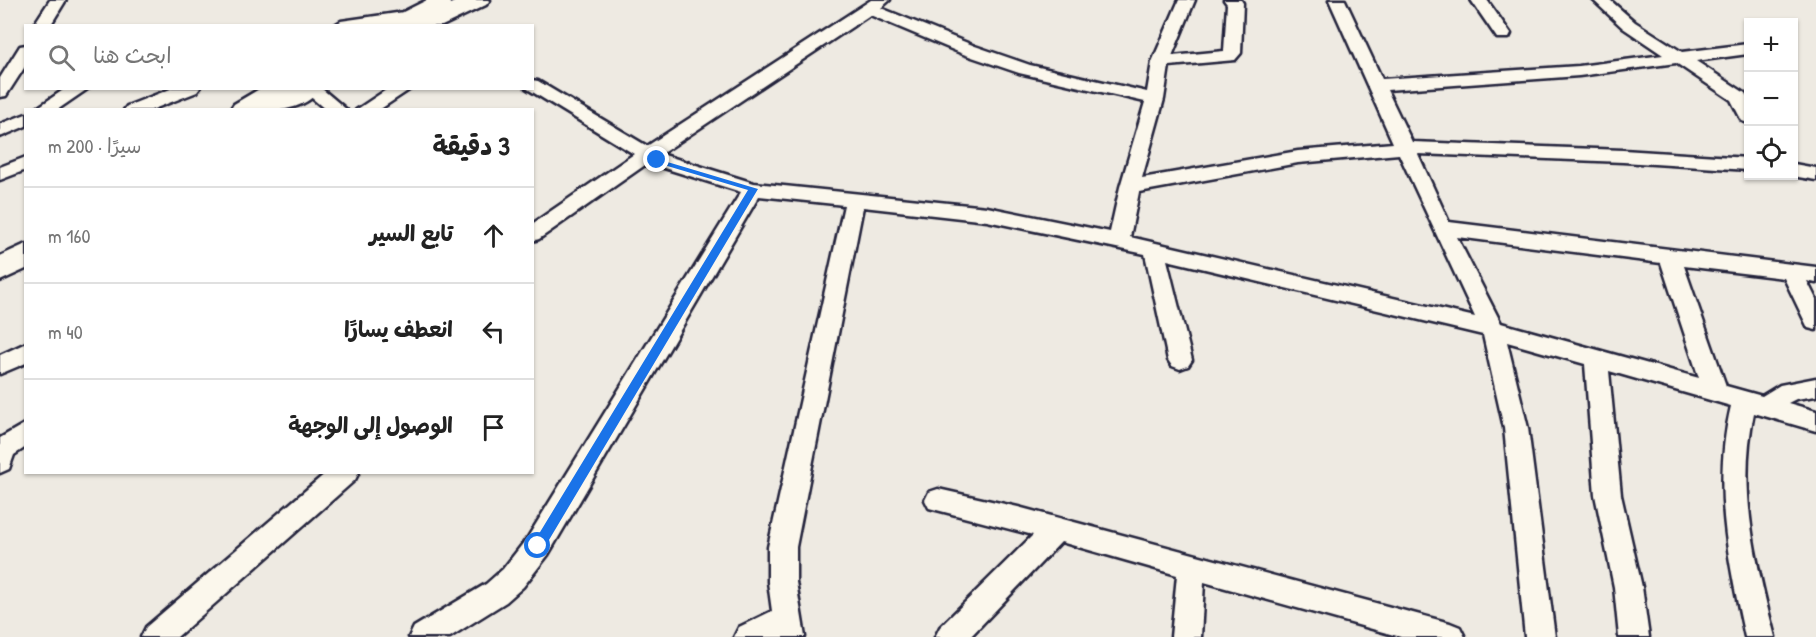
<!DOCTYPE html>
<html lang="ar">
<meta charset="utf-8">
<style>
body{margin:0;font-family:"Patrick Hand","Playpen Sans Arabic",sans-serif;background:#f6f6f6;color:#222;direction:rtl}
.controls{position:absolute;right:18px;top:18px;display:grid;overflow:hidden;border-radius:0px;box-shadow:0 2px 4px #0004}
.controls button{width:54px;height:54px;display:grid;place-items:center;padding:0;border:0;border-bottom:2px solid #e0e0e0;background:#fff;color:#222;font:30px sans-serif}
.stop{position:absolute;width:18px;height:18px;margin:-14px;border:4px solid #1a73e8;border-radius:50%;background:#fff}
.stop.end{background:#1a73e8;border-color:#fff;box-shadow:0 2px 6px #0008}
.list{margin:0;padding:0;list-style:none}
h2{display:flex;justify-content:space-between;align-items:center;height:78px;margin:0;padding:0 24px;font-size:26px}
h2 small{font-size:20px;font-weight:400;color:#767676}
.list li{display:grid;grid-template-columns:39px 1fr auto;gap:18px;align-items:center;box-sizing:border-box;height:96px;padding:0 24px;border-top:2px solid #e0e0e0}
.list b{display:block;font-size:22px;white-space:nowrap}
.list em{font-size:20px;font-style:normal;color:#767676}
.icon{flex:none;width:33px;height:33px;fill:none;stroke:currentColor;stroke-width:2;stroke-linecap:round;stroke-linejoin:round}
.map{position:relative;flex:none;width:1816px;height:637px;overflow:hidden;direction:ltr}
.search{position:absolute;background:#fff;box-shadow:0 2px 4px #0004;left:24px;top:24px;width:510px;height:66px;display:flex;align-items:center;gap:15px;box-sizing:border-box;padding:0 21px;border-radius:0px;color:#767676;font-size:22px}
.panel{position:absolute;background:#fff;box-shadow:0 2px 4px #0004;left:24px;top:108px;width:510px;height:366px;border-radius:0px;direction:rtl}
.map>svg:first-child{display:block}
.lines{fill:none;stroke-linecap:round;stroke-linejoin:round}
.minor-casing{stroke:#22223b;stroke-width:5}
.primary-casing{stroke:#22223b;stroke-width:5}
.minor{fill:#fbf7ec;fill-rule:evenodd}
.primary{fill:#fbf7ec;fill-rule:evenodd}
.route{fill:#1a73e8}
</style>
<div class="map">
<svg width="1816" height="637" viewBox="0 0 1816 637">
<rect width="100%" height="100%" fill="#eeeae2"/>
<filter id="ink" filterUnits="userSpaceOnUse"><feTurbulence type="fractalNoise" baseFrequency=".0167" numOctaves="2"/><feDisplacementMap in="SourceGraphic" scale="12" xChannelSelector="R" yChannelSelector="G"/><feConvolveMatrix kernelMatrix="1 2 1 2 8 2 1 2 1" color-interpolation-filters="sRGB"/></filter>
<g filter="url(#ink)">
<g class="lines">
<!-- minor casing -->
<g class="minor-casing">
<g id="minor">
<polygon points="50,0 66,0 50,26 33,26"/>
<path d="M871 0H890L881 8 975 46 1030 65 1147 92 1152 62 1179 0H1195L1172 56 1224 51 1227 4 1224 0H1241L1243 3 1241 53 1235 60 1169 66 1164 99 1142 178 1298 151 1393 143 1329 0H1345L1382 79 1579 66 1663 55 1623 28 1593 0H1610L1635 22 1682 52 1748 44V54L1696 61 1745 93 1748 98V123L1742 121 1731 100 1676 63 1579 76 1387 90 1412 142 1623 150 1748 158V170L1623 162 1418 154 1449 222 1816 267V283L1807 281 1816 299V330L1808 328 1784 278 1684 266 1726 386 1762 396 1780 385 1816 378V396L1796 399 1788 403 1816 411V431L1754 413C1737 488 1756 564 1775 637H1745C1728 558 1712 486 1731 406L1609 371 1621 495 1642 587 1649 637H1619L1614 587 1595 495 1585 364 1507 342 1528 428 1555 637H1525L1504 428 1483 335 1167 260 1192 360 1188 366 1180 369 1172 366 1168 360 1145 254 987 221 863 207 796 547V582L805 637H734L739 627 772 611 768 582V547L844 205 759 196 548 555 523 587 506 602 450 637H409L414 627 486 584 503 569 528 537 741 192 648 163 539 239 532 241V224L634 154 526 88H532V80L538 81 647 146ZM870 15 963 54 1019 73 1145 102 1120 187 1110 232 987 207 754 183 661 154ZM1399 154 1475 317 1130 237 1139 192 1298 163ZM1457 237 1661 263 1699 378 1501 323Z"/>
<polygon points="1471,0 1487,0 1511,34 1509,38 1497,38"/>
<polygon points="411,11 419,16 417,19 379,26 333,26 341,21"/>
<polygon points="26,45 26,65 6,96 0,97 0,78 20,46"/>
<polygon points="66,88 89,88 57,110 34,110"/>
<polygon points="173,88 200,88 197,92 151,110 124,110 127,106"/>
<polygon points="300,88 321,88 347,110 326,110"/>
<polygon points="389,88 412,88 379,110 356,110"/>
<polygon points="26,114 26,126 0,137 0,124"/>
<polygon points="26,157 26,170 0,180 0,167"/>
<polygon points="1794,164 1816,168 1816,180 1792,176 1794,176"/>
<polygon points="26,343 26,363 0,374 0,355"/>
<polygon points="26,423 26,447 14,455 9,469 0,473 0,438"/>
<polygon points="327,472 359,472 355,480 177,637 141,637 146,627"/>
<polygon points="938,489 1018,507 1450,623 1460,627 1465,637 1401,637 1204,582 1201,637 1171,637 1177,575 1061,542 970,637 935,637 940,627 1033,535 929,508 925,500 929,492"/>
</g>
</g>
<!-- primary casing -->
<g class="primary-casing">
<g id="primary">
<polygon points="427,0 449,0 450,4 459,0 490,0 486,5 442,26 382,26 385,21"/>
<path d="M261 88H321C301 117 260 110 230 110L234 104Z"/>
<polygon points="26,244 26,269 0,281 0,256"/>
</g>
</g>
<!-- minor -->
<use href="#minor" class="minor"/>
<!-- primary -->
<use href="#primary" class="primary"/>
</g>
</g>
<!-- route -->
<polygon class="route" points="654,158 758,189 543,550 538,551 532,546 534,542 748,190 654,162"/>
</svg>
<div class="controls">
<button>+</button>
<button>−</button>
<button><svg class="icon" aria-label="locate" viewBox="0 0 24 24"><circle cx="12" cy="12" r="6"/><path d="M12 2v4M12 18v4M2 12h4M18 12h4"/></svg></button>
</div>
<div class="stop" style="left:538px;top:546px"></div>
<div class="stop end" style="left:657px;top:160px"></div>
<div class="search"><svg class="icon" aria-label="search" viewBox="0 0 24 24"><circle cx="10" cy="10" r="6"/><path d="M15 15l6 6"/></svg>ابحث هنا</div>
<section class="panel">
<h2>3 دقيقة<small>سيرًا · 200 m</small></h2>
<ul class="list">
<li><svg class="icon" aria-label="ahead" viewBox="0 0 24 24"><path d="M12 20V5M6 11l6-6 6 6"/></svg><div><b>تابع السير</b></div><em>160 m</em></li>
<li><svg class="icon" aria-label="left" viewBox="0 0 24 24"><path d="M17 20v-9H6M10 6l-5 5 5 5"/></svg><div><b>انعطف يسارًا</b></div><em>40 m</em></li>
<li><svg class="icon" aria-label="arrive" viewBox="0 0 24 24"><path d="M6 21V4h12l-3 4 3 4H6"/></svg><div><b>الوصول إلى الوجهة</b></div></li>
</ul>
</section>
</div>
